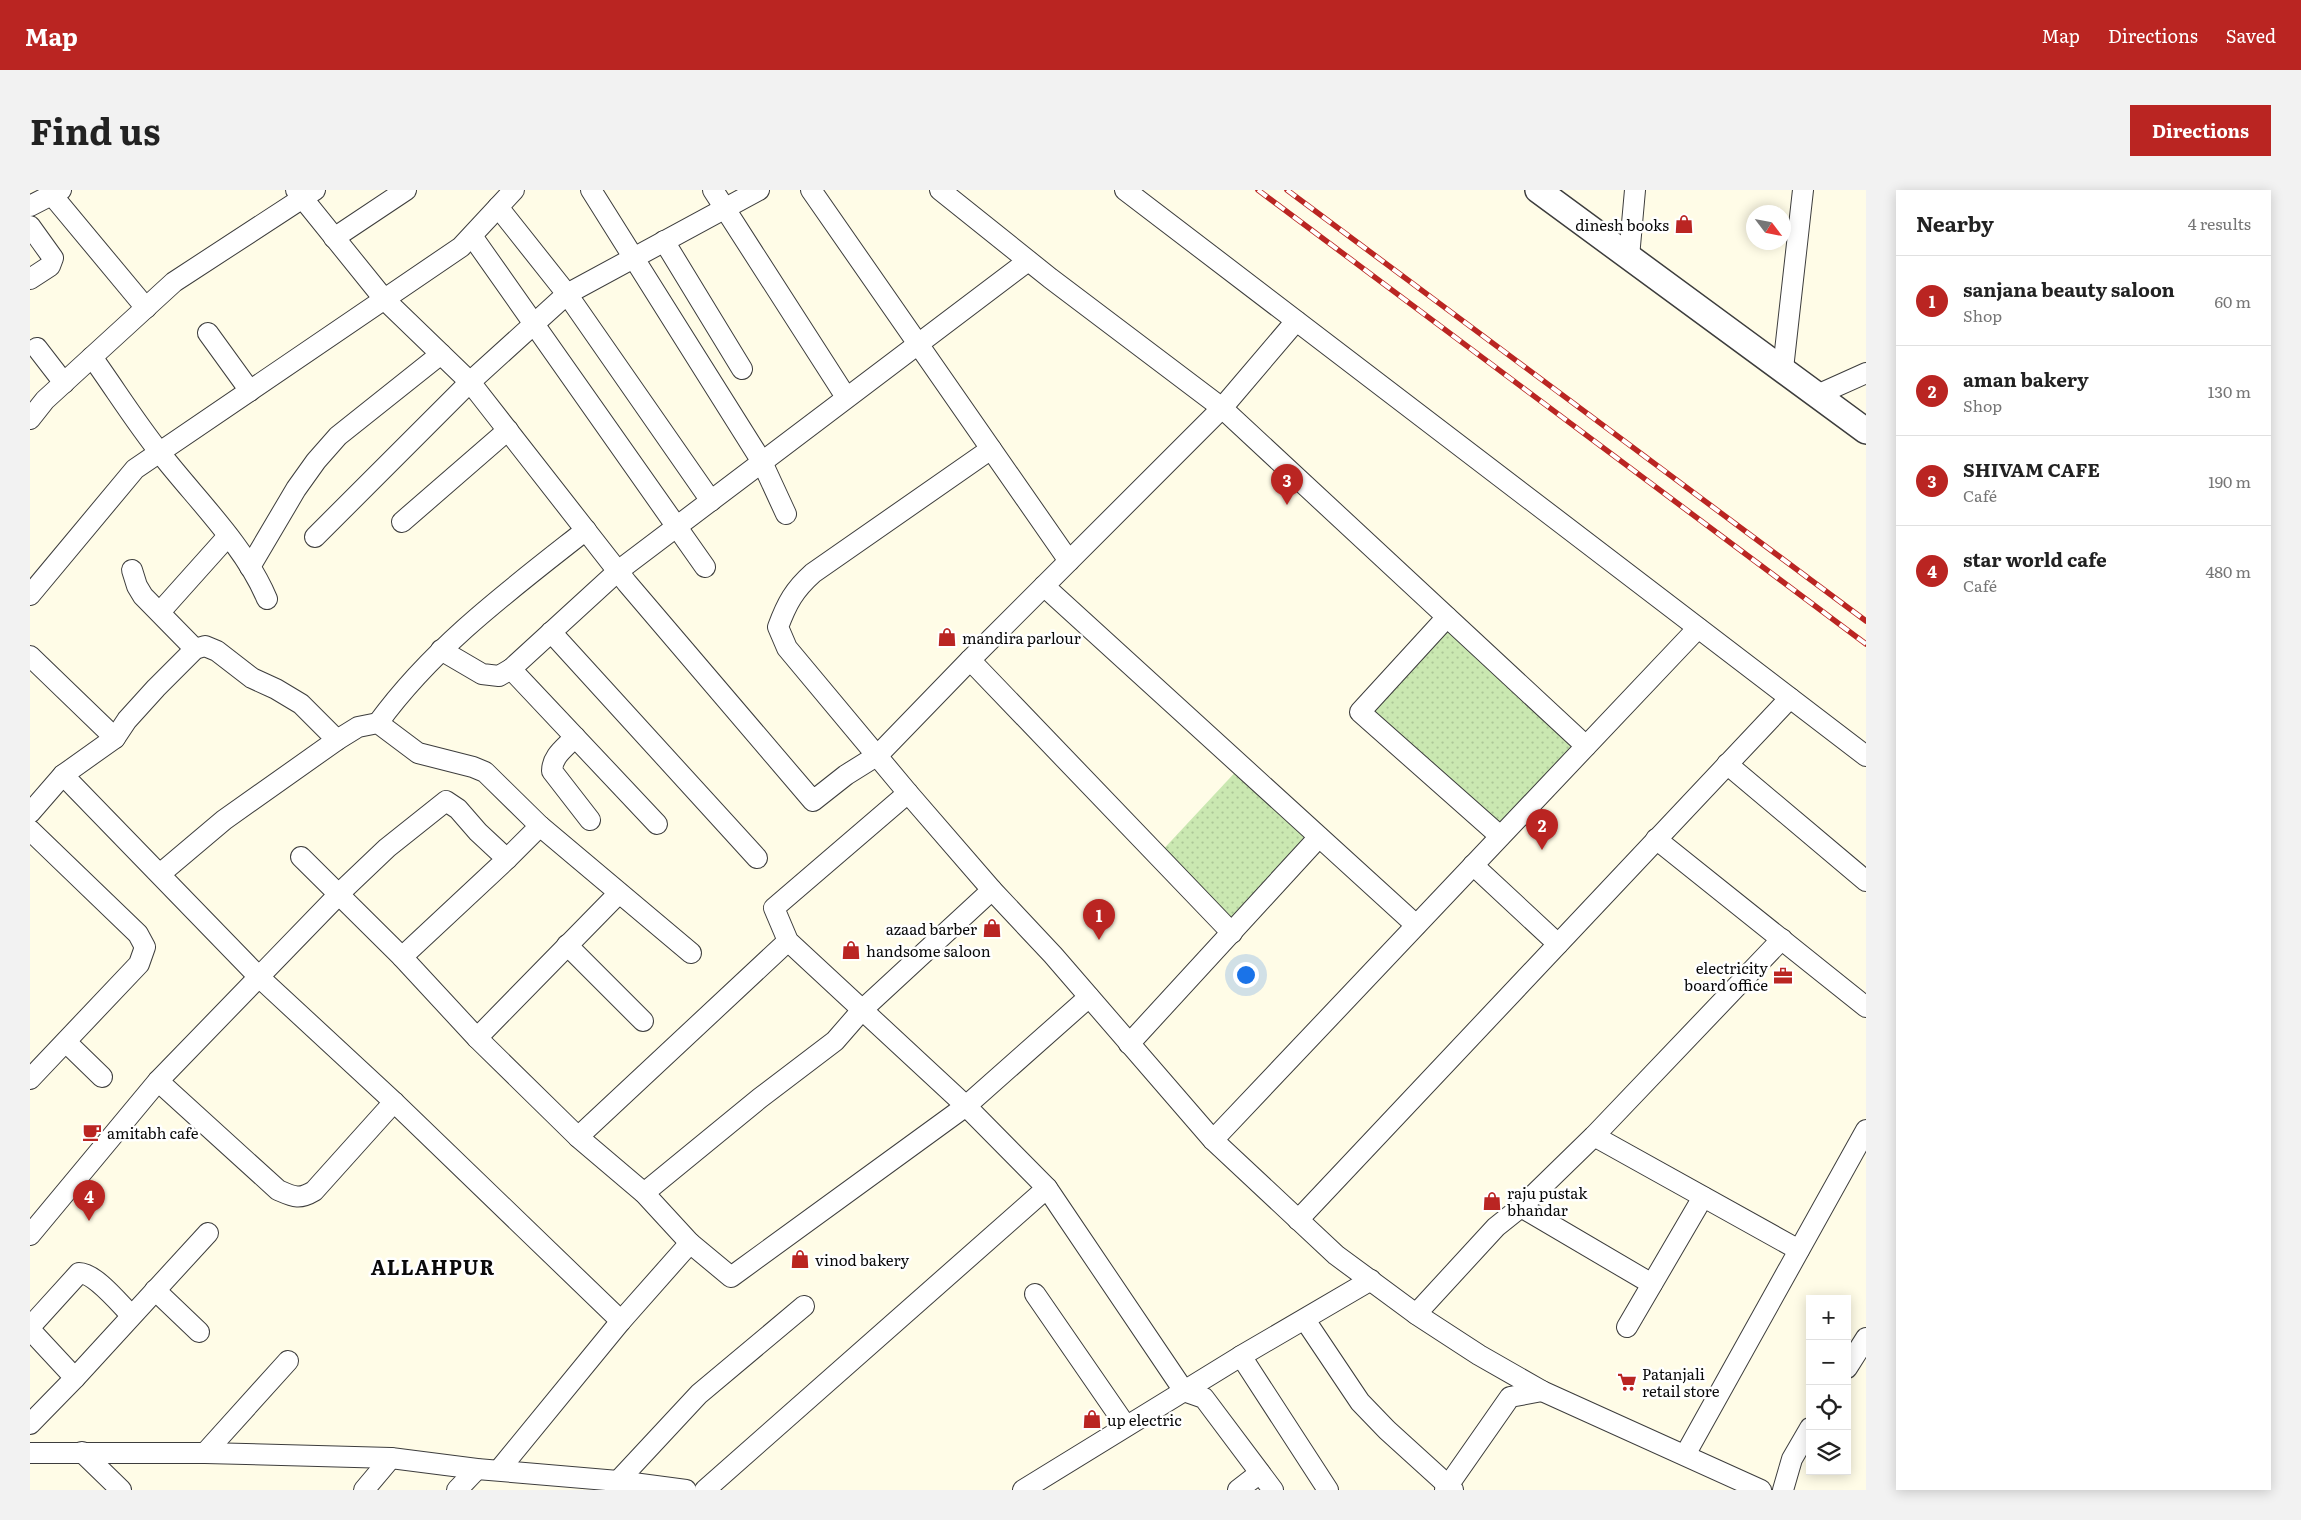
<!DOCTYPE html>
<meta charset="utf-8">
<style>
body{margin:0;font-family:Literata,serif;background:#f2f2f2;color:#222}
.controls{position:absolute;right:15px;bottom:15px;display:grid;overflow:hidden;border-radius:0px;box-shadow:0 2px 12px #0003}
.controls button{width:45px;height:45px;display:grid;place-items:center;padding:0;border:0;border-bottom:1px solid #e0e0e0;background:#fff;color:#222;font:25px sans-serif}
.compass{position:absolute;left:1716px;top:15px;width:45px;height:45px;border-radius:50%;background:#fff;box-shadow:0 2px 12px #0003;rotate:122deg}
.you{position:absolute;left:1215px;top:784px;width:18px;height:18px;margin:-12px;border:4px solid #fff;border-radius:50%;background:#1a73e8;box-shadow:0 0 0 8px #1a73e833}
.badge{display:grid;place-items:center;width:32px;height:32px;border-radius:50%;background:#ba2522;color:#fff;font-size:16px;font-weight:700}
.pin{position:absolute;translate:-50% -41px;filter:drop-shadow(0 1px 2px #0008)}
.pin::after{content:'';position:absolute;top:26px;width:18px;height:15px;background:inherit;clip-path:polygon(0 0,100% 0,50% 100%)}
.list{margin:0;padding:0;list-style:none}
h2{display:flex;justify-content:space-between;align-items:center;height:65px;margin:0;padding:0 20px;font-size:21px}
h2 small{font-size:16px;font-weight:400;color:#767676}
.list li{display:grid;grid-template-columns:32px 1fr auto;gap:15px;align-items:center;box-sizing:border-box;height:90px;padding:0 20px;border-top:1px solid #e0e0e0}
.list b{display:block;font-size:19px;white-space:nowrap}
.list p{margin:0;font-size:16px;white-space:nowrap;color:#767676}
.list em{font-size:16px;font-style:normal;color:#767676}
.icon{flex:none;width:28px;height:28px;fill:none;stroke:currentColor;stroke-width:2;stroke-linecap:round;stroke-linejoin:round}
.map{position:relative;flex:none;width:1836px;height:1300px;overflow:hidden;border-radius:0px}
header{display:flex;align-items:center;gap:30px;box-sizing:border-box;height:70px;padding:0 25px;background:#ba2522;color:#fff}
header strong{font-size:24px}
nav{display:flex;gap:28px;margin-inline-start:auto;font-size:18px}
.intro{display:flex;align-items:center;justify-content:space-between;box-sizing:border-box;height:120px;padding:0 30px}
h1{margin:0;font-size:35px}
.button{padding:12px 22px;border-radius:0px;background:#ba2522;color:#fff;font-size:18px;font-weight:700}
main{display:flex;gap:30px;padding:0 30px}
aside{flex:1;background:#fff;border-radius:0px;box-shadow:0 2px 12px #0003}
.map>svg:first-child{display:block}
.park{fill:url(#park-dots)}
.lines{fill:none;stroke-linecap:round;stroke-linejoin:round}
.minor-casing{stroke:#3d3d3d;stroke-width:22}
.tertiary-casing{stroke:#3d3d3d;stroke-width:28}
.minor{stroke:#fff;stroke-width:20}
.tertiary{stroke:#fff;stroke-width:25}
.rail-casing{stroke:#ba2522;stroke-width:5.5}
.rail{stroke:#fff;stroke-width:4;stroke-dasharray:11;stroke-linecap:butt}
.labels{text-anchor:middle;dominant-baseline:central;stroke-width:5;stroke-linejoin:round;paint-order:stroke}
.poi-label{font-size:15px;fill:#0a0a0a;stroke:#fff;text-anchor:start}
.district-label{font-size:20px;font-weight:bold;letter-spacing:1px;fill:#0a0a0a;stroke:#fff}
</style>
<header>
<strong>Map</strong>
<nav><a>Map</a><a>Directions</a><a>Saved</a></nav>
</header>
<div class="intro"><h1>Find us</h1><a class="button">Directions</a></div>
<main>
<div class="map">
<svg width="1836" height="1300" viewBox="0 0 1836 1300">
<defs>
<pattern id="park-dots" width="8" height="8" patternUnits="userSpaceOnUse" patternTransform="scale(1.25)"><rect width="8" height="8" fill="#cae8b1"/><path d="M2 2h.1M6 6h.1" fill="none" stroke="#acc697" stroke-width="1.8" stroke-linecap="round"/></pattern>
</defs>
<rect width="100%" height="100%" fill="#fffce7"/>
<!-- park -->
<g class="park">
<polygon points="1417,427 1556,556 1470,646 1330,522"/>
<polygon points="1211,576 1289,647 1202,743 1128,665"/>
</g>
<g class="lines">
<!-- minor casing -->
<g class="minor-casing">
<g id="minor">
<polyline points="266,0 354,109 440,192 597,393 783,611 816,585 848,565 940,470 1192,218 1266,131"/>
<polyline points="561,0 732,272 756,324"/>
<polyline points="683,0 816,207"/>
<polyline points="781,0 1039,371"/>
<polyline points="910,0 1020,88 1192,218 1556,556"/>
<polyline points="1095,0 1836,566"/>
<polyline points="22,5 116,118"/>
<polyline points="0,16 31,0"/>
<polyline points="468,17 537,104 681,311"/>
<polyline points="0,36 23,68 20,76 0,89"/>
<polyline points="442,46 675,377"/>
<polyline points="304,48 376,0"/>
<polyline points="634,51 712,179"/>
<polyline points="1599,67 1605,0"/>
<polyline points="178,143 220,201"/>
<polyline points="7,158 34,193"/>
<path d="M62 167C85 199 106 233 131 264 166 309 215 356 237 409"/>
<polyline points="1753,179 1773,0"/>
<polyline points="1787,205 1836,183"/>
<polyline points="0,229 15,210 144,92 285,0"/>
<path d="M961 259 783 383C764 400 757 413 748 437L757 458 878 603 962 700 1023 765 1183 950 1306 1065 1386 1124 1449 1165 1512 1201 1731 1300"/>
<polyline points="372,332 478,240"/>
<polyline points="285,347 440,192 537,104 729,0"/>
<polyline points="220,377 266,299 286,271 308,246 411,164"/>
<polyline points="102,380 107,396 113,406 165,459"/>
<polyline points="1014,396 1386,735"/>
<polyline points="0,405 105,279 431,57 484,0"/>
<polyline points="130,422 198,346"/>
<polyline points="1417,427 1330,522 1470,646"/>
<polyline points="521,442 727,668"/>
<polyline points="411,460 452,484 469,486 481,479"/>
<polyline points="0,466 85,548"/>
<polyline points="940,470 1202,743"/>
<path d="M348 533C404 456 481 399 556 340"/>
<path d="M545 547C535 558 522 566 522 581L560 630"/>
<polyline points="1697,574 1836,691"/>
<polyline points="33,585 229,787 364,912 591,1131"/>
<polyline points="878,603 744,718 758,751 936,916 1017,998 1154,1201 1174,1208 1243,1300"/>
<polyline points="0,623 33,585 85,548 97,530 126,498 165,459 175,456 187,461 222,488 246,499 271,514 307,550"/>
<polyline points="627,634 481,479 588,381 998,71"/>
<polyline points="510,636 661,763"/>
<polyline points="0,640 108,744 115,757 109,774 0,889"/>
<polyline points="1626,649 1836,817"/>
<polyline points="271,667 372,767 447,848 548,947 614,1003 660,1053 701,1087 936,916 1059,807"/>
<polyline points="1443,675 1528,754"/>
<polyline points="130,684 194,630 307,550 328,537 348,533 388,563 443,577 455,582 510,636 477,669"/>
<polyline points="537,755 613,831"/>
<polyline points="447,848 589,703"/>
<polyline points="36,852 72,887"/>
<polyline points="1099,854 1289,647"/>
<path d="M128 891 248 1000C264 1007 269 1010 284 1001L364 912"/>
<polyline points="1564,946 1769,1060"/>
<polyline points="548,947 758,751"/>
<polyline points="1183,950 1668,438"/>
<polyline points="614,1003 730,908 805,851 832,820 962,700"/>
<polyline points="1491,1017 1622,1094"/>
<polyline points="1268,1030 1760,508"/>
<polyline points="0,1045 128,891 316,697 357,658 416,611 428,619 448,642 477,669 372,767"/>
<polyline points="125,1100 169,1142"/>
<polyline points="1005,1104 1096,1236"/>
<polyline points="1386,1124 1466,1037 1491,1017 1564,946 1752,749"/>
<polyline points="1275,1130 1330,1212 1357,1240 1423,1300"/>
<path d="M0 1137 49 1083C65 1083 89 1113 101 1125"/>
<polyline points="1597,1137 1673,1007"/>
<polyline points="0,1143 5,1145 45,1188"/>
<polyline points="1211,1166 1298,1300"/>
<polyline points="1817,1178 1836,1148"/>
<polyline points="0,1234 45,1188 178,1043"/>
<polyline points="52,1262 91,1300"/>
<polyline points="0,1263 175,1263 361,1268 447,1279 588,1291 656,1300"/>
<polyline points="175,1263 258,1171"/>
<polyline points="1655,1265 1836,940"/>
<polyline points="469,1280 591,1131 660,1053"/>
<polyline points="334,1300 361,1268"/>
<polyline points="427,1300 447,1279"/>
<polyline points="585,1300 588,1291 669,1204 774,1116"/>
<polyline points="675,1300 1017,998"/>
<polyline points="993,1300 1211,1166 1341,1090"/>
<polyline points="1208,1300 1230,1283"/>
<polyline points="1415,1300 1480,1207 1512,1201"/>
<polyline points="1753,1300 1762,1269 1780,1238"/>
</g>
</g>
<!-- tertiary casing -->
<g class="tertiary-casing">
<polyline id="tertiary" points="1508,0 1836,241"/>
</g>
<!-- minor -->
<use href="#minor" class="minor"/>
<!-- tertiary -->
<use href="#tertiary" class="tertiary"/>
<!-- rail casing -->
<g class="rail-casing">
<g id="rail">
<polyline points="1228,0 1836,454"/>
<polyline points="1257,0 1836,431"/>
</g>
</g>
<!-- rail -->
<use href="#rail" class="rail"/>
</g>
<!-- icons -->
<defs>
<g id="shop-bare" transform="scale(1.5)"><path d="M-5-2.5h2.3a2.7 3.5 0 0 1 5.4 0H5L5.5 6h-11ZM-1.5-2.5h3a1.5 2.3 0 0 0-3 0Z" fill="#ba2522" stroke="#fff" stroke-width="2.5" paint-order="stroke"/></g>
<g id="office-bare" transform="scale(1.5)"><path d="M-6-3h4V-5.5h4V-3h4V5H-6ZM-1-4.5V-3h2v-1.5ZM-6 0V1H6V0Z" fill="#ba2522" stroke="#fff" stroke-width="2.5" paint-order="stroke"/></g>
<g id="cafe-bare" transform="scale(1.5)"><path d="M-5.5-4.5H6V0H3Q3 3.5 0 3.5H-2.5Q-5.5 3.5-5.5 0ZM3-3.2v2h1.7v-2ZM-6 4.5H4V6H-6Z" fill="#ba2522" stroke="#fff" stroke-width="2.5" paint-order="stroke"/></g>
<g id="supermarket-bare" transform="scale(1.5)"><path d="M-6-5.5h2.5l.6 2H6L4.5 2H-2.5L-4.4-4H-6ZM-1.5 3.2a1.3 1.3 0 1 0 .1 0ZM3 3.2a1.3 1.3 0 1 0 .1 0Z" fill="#ba2522" stroke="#fff" stroke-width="2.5" paint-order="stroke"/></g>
</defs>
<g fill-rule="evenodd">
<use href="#shop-bare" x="1654" y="34"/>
<use href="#shop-bare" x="917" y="447"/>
<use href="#shop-bare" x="962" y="738"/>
<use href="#shop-bare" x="821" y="760"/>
<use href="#office-bare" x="1753" y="786"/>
<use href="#cafe-bare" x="62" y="942"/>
<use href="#shop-bare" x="1462" y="1011"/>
<use href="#shop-bare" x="770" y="1069"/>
<use href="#supermarket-bare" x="1597" y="1192"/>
<use href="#shop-bare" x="1062" y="1229"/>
</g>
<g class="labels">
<!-- poi labels -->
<g class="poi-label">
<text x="1639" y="34" text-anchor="end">dinesh books</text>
<text x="932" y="447">mandira parlour</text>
<text x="947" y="738" text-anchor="end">azaad barber</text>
<text x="836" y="760">handsome saloon</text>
<text x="1738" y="777" text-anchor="end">electricity<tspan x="1738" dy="17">board office</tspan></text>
<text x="77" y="942">amitabh cafe</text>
<text x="1477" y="1002">raju pustak<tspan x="1477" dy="17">bhandar</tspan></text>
<text x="785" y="1069">vinod bakery</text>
<text x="1612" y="1183">Patanjali<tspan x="1612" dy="17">retail store</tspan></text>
<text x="1077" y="1229">up electric</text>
</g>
<!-- district labels -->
<g class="district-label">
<text x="403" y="1076">ALLAHPUR</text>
</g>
</g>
</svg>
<div class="controls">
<button>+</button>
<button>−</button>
<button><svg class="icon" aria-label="locate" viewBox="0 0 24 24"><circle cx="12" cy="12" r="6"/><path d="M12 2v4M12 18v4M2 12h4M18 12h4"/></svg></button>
<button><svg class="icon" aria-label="layers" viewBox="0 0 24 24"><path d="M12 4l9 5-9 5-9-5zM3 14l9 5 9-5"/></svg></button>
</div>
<svg class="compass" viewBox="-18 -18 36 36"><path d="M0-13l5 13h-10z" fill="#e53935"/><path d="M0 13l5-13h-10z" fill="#767676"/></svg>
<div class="you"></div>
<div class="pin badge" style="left:1069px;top:750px">1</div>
<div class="pin badge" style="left:1512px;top:660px">2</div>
<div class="pin badge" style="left:1257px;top:315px">3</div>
<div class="pin badge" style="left:59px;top:1031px">4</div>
</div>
<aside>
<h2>Nearby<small>4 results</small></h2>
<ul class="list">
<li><span class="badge">1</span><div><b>sanjana beauty saloon</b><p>Shop</p></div><em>60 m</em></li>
<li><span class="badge">2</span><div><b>aman bakery</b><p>Shop</p></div><em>130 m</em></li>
<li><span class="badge">3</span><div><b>SHIVAM CAFE</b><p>Café</p></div><em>190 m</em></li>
<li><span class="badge">4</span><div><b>star world cafe</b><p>Café</p></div><em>480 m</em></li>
</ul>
</aside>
</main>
